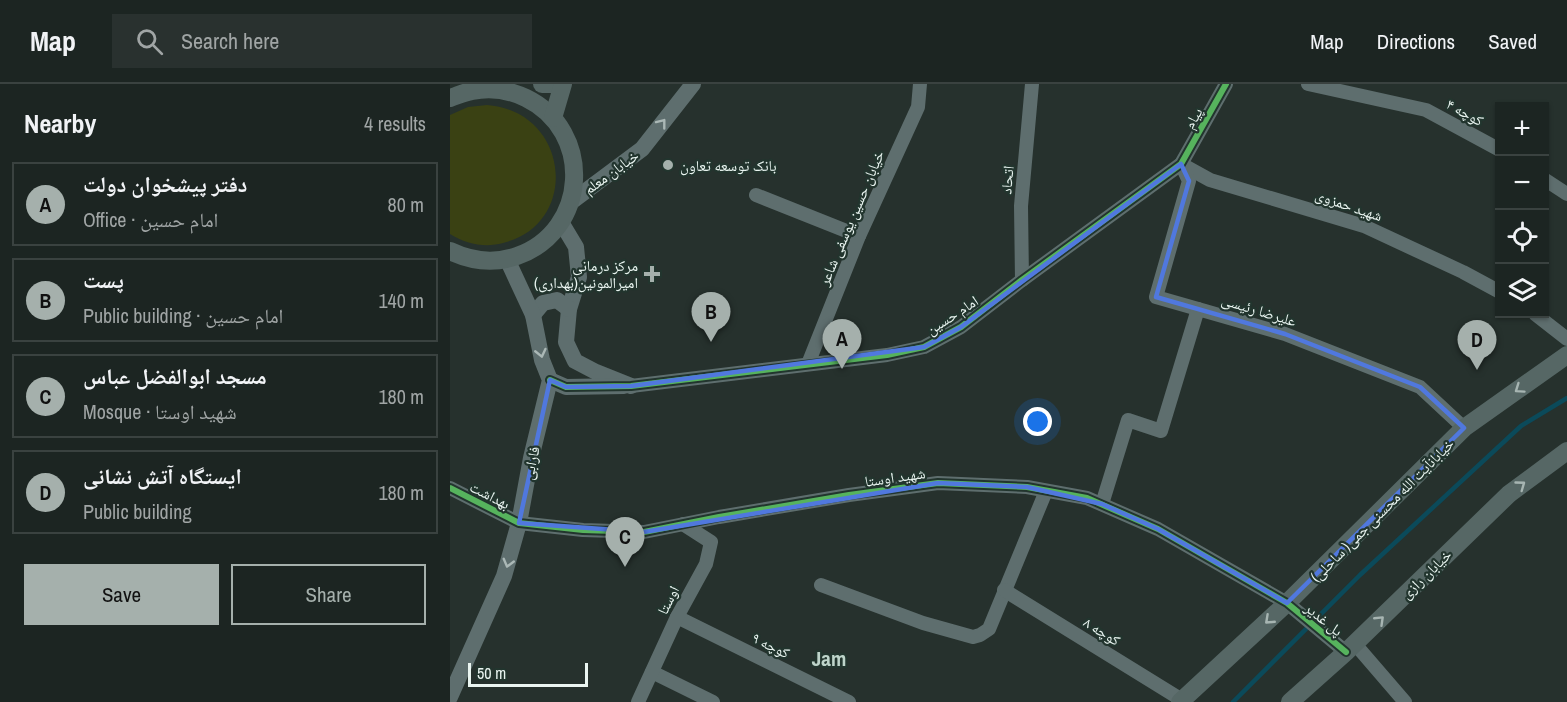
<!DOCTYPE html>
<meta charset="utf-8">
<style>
body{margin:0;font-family:"Archivo Narrow","Noto Naskh Arabic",sans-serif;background:#29312f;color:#f1f3f6}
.controls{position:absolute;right:18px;top:18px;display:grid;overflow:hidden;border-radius:0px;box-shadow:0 2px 4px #0004}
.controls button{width:54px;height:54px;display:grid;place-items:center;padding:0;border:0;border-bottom:2px solid #3a4240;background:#1c2522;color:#f1f3f6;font:30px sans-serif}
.scale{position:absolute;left:18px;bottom:15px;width:120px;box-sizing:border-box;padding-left:6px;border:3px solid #eaf5f1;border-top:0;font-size:16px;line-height:21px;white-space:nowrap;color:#eaf5f1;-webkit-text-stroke:4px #22352e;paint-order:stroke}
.you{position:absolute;left:588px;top:338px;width:21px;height:21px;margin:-15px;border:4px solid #fff;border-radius:50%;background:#1a73e8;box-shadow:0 0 0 9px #1a73e833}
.badge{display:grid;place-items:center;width:39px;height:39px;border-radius:50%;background:#a5b0ac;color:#111;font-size:20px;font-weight:700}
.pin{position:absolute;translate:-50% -50px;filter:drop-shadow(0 2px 3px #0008)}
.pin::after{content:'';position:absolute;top:32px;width:21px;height:18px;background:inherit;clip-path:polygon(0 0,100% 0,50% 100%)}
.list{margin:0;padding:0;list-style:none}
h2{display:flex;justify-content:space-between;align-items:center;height:78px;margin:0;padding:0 24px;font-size:26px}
h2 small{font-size:20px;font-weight:400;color:#a0a5a5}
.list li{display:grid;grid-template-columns:39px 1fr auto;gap:18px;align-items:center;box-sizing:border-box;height:84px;margin:0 12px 12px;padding:0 12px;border:2px solid #3a4240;border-radius:0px}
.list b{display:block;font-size:22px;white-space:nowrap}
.list p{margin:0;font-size:20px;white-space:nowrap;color:#a0a5a5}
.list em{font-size:20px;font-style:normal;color:#a0a5a5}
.actions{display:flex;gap:12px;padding:18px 24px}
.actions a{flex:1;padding:14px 0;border:2px solid #a5b0ac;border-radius:0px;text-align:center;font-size:21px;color:#a5b0ac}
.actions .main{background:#a5b0ac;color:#111}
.icon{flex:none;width:33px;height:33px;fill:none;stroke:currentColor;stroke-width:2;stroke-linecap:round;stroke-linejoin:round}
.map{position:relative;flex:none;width:1117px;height:618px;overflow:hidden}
header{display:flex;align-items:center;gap:36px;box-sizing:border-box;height:84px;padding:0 30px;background:#1c2522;border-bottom:2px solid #3a4240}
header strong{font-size:28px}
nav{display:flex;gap:33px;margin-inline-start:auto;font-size:21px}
.search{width:420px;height:54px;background:#29312f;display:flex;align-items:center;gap:15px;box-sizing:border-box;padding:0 21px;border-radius:0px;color:#a0a5a5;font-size:22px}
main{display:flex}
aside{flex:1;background:#1c2522}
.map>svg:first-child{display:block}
.grass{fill:#3a4113}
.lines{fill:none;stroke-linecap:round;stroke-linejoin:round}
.stream{stroke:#0b4a5a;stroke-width:4.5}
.minor{stroke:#5e6e6e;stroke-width:14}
.tertiary{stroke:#5e6e6e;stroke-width:16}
.secondary{stroke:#566765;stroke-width:18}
.cycleway-casing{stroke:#22352e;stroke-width:10}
.cycleway{stroke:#56b35d;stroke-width:6}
.oneway{stroke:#abb8b6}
.oneway2{stroke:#a7b5b2}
.marked{fill:none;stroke:#5078de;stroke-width:4.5;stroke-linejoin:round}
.poi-dot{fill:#a5b0ac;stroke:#22352e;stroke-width:2}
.labels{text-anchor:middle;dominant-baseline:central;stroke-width:4.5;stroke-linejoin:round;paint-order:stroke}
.street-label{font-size:15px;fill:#eaf5f1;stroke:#22352e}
.poi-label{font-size:15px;fill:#eaf5f1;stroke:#22352e;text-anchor:start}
.district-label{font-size:21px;font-weight:bold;fill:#bed4ca;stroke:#22352e}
</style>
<header>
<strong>Map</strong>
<div class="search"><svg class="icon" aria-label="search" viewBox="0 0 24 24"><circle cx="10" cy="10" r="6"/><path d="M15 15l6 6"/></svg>Search here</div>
<nav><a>Map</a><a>Directions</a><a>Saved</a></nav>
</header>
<main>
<aside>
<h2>Nearby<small>4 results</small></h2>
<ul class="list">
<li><span class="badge">A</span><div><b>دفتر پیشخوان دولت</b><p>Office · امام حسین</p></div><em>80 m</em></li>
<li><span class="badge">B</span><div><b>پست</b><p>Public building · امام حسین</p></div><em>140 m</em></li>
<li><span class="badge">C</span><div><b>مسجد ابوالفضل عباس</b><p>Mosque · شهید اوستا</p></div><em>180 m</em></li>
<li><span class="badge">D</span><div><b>ایستگاه آتش نشانی</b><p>Public building</p></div><em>180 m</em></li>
</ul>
<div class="actions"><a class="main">Save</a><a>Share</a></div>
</aside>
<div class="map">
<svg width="1117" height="618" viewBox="0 0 1117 618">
<rect width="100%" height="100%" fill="#26312d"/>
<!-- grass -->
<path class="grass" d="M37 21C120 27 131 140 53 159 35 164 16 160 0 150V31L18 23Z"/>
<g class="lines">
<!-- stream -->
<polyline class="stream" points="783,618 910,491 1071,342 1117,314"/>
<!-- minor -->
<g class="minor">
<polyline points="858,0 976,26 1050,66"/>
<polyline points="731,80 760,96 914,142 1013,188 1050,208"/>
<polyline points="731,80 739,97 706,213 748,225"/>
<polyline points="1094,95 1117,110"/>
<polyline points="306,111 409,152"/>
<polyline points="572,196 571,122 582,0"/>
<polyline points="1085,230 1117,255"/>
<polyline points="358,280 409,152 468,23 470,0"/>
<polyline points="181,302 437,271 474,263 511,243 572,196 731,80 776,0"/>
<polyline points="0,404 69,439 133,446 194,448 269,433 399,411 488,399 577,403 637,414 708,445 837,519 896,568"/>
<polyline points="652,420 678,336 711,347 748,225 835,250 970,303 1014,344"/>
<polyline points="371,501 473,539 523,553 530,551 539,545 596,407"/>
<polyline points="554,506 732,616"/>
<polyline points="227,533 399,618"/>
<polyline points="905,560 955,618"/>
<polyline points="202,588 263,618"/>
<polyline points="188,618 227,533 256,480 261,458 233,440"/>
</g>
<!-- tertiary -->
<g class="tertiary">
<polyline points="121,118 192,65 243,0"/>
<polyline points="111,138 126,163 129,193 119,225 116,258 125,277 146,288 181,302"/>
<polyline points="83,231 93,219 107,216 119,225"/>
<polyline points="100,296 116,303 174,302"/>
<polyline points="0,613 54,492 69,439 81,374 100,296 92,276 83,231 57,175"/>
</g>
<!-- secondary -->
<g class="secondary">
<polyline points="92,0 103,0"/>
<path d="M0 14C7 12 14 8 22 7 40 3 59 6 76 14 144 47 139 147 67 172 44 180 21 177 0 167"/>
<polyline points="103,34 113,0"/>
<polyline points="730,618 837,519 1014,344 1117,271"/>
<polyline points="840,618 896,568 1059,410 1117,367"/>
</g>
<!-- cycleway casing -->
<g class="cycleway-casing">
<g id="cycleway">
<polyline points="100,296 116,303 181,302 437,271 474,263 511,243 572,196 731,80 776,0"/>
<polyline points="0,404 69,439 133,446 194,448 269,433 399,411 488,399 577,403 637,414 708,445 837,519 896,568"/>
</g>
</g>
<!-- cycleway -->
<use href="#cycleway" class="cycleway"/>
</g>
<!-- one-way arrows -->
<defs><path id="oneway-chevron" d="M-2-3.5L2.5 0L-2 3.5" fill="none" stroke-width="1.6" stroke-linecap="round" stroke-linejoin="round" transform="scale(1.5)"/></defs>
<g class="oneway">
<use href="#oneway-chevron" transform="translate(212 39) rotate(-52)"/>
<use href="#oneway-chevron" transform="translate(91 269) rotate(77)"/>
<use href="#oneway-chevron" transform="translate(58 479) rotate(105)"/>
</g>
<g class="oneway2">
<use href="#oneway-chevron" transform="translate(1069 305) rotate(145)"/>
<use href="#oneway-chevron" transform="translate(1071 401) rotate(-36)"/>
<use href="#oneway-chevron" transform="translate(819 536) rotate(137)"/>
<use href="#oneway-chevron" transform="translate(930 536) rotate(-44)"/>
</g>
<!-- marked area -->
<path class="marked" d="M731 80 739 97 706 213 835 250 970 303 1014 344 837 519 708 445 652 420 577 403 488 399 194 448 69 439 100 296 116 303 181 302 474 263 511 243Z"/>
<!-- markers -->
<g class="poi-dot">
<circle cx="218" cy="81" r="6"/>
<path d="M199 181h6v6h6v6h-6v6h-6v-6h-6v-6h6z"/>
</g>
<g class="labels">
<!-- street labels -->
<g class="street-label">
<text transform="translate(1015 28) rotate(29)">کوچه ۴</text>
<text transform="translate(743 34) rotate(-61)">پیام</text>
<text transform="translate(161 88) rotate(-36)">خیابان معلم</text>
<text transform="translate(557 96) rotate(-85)">اتحاد</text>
<text transform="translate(899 121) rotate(19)">شهید حمزوی</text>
<text transform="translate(401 134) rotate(-67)">خیابان حسین یوسفی شاعر</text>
<text transform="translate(809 226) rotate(17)">علیرضا رئیسی</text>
<text transform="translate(502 231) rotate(-33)">امام حسین</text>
<text transform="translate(81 379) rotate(-78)">فارابی</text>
<text transform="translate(445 393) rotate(-8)">شهید اوستا</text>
<text transform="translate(40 411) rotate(27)">بهداشت</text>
<text transform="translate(932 426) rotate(-45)">خیابانآیت الله محسنی جمی( ساحلی)</text>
<text transform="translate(976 490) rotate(-44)">خیابان رازی</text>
<text transform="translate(218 516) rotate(-63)">اوستا</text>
<text transform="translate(874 535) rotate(39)">پل غدیر</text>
<text transform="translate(652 547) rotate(32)">کوچه ۸</text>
<text transform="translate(321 561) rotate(26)">کوچه ۹</text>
</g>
<!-- poi labels -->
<g class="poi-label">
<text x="230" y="81">بانک توسعه تعاون</text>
<text x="188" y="181" text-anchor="end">مرکز درمانی<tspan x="188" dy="17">امیرالمونین(بهداری)</tspan></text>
</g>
<!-- district labels -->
<g class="district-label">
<text x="379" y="574">Jam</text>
</g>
</g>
</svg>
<div class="controls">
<button>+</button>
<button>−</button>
<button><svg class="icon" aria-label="locate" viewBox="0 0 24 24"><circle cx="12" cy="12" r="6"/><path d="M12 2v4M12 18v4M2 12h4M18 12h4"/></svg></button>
<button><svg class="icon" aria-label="layers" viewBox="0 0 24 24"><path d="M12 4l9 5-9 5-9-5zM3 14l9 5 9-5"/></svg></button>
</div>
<div class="scale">50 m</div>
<div class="you"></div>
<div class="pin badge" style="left:392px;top:285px">A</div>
<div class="pin badge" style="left:261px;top:258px">B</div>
<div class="pin badge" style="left:175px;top:483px">C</div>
<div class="pin badge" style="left:1027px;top:286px">D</div>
</div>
</main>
